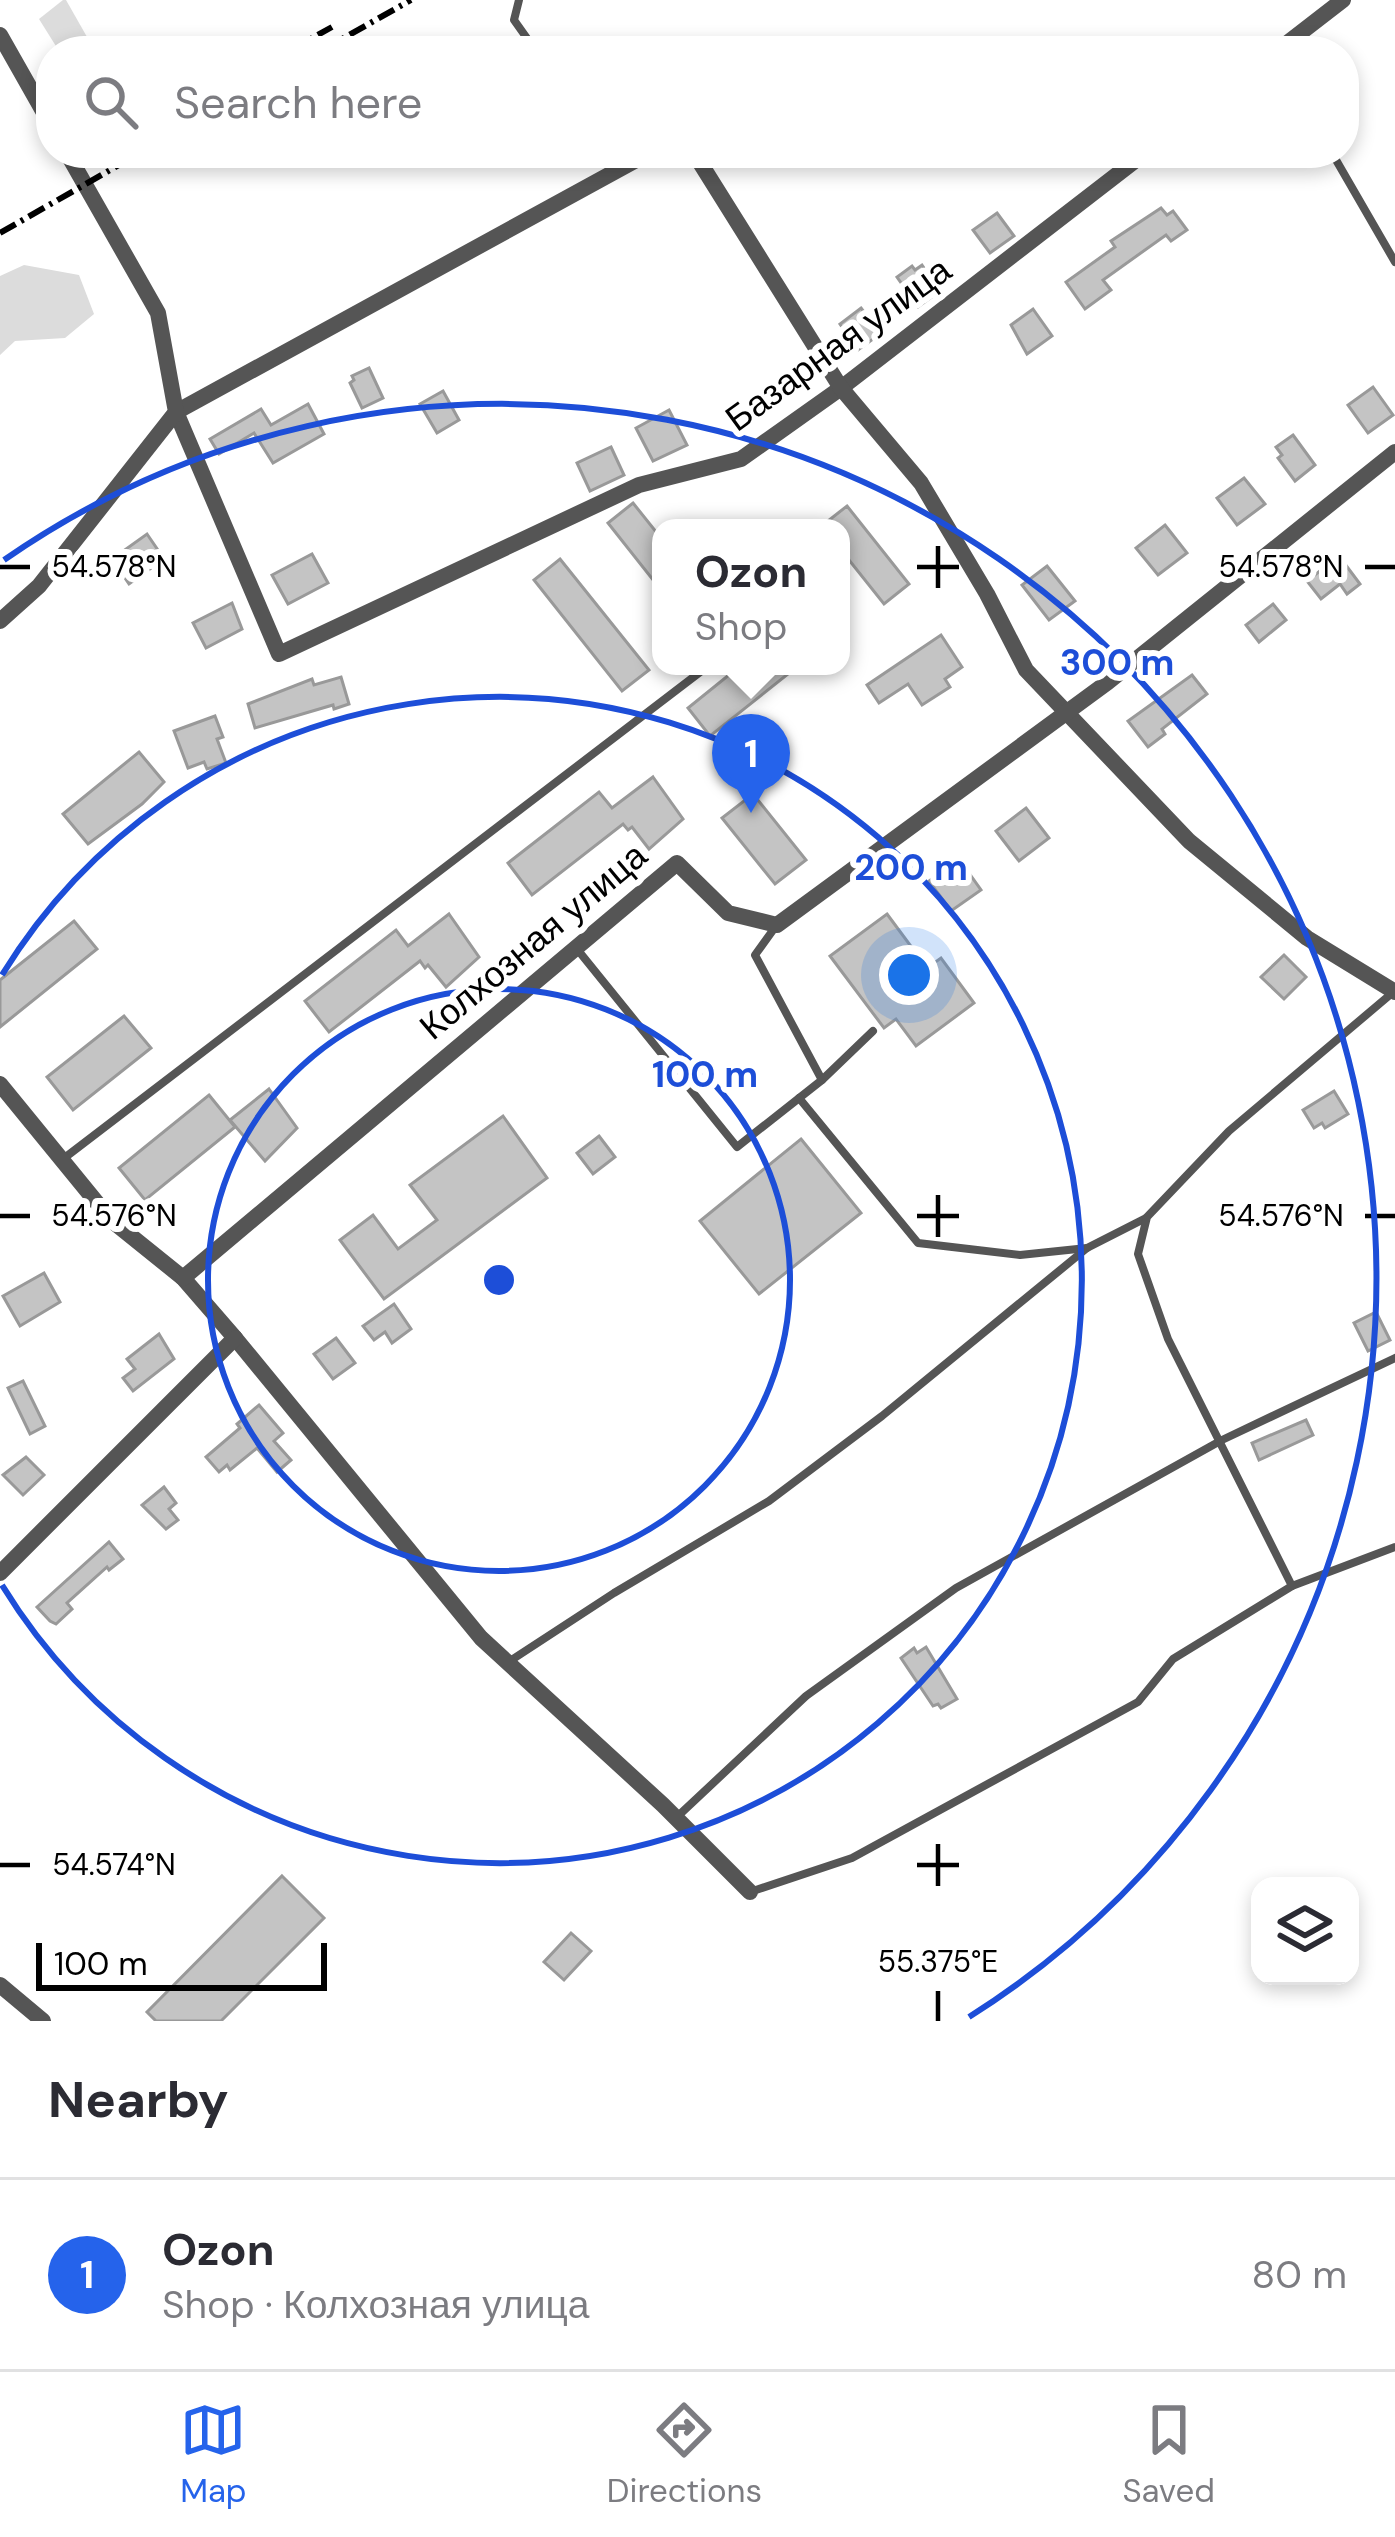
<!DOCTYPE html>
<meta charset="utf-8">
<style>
body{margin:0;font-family:"DM Sans",sans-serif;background:#f2f2f3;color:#2b2b33}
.controls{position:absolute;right:36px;bottom:36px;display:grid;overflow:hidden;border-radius:24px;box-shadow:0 6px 18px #0003}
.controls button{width:108px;height:108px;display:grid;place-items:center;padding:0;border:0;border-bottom:3px solid #e1e1e2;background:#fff;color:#2b2b33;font:60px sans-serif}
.scale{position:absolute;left:36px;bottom:30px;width:291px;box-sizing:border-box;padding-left:12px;border:6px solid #000;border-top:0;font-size:33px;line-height:42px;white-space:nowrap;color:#000;-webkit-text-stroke:9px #fff;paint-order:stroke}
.you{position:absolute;left:909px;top:975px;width:42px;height:42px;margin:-30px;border:9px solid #fff;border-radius:50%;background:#1a73e8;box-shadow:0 0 0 18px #1a73e833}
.badge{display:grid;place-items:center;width:78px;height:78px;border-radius:50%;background:#2563eb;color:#fff;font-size:39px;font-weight:700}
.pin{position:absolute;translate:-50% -99px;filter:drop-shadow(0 3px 6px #0008)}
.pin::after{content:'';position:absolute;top:63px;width:42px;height:36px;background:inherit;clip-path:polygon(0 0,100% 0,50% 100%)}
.popup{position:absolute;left:652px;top:519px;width:198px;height:156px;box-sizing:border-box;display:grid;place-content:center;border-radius:24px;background:#fff;filter:drop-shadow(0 3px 9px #0005);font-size:39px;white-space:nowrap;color:#7c7c81}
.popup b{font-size:45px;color:#2b2b33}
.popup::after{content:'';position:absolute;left:50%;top:100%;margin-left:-24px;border:24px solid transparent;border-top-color:#fff}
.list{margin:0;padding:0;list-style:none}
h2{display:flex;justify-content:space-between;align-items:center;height:156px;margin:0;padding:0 48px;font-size:51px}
h2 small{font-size:39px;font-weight:400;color:#7c7c81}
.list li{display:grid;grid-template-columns:78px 1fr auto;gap:36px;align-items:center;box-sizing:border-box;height:192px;padding:0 48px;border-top:3px solid #e1e1e2}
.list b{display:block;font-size:45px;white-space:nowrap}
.list p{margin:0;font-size:39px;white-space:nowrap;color:#7c7c81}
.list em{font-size:39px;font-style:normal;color:#7c7c81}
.icon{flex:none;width:66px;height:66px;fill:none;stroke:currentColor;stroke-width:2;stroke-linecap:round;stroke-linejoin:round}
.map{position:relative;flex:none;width:1395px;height:2021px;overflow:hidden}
.search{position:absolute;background:#fff;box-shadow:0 6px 18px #0003;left:36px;right:36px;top:36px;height:132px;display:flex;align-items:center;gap:30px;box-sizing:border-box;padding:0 42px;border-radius:48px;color:#7c7c81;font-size:45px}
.sheet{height:348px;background:#fff}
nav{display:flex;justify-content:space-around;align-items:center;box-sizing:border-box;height:168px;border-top:3px solid #e1e1e2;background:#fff;font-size:33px;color:#7c7c81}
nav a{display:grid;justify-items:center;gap:6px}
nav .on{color:#2563eb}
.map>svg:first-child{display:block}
.green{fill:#dcdcdc}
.building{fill:#c4c4c4;stroke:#999;stroke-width:3}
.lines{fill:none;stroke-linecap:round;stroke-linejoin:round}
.service{stroke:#555;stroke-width:8}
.minor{stroke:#555;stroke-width:16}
.rail{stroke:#000;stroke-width:6;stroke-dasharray:18 6 3 6;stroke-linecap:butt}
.ticks{fill:none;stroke:#000;stroke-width:4.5}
.ring{fill:none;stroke:#1d4ed8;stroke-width:6}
.labels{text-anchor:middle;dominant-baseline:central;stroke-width:12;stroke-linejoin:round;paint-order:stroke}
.street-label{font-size:36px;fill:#000;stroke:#fff}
.ticks-label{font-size:30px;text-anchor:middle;fill:#000;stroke:#fff;stroke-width:12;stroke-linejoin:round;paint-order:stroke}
.centre{fill:#1d4ed8;stroke:#fff;stroke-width:6}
.ring-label{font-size:36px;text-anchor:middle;font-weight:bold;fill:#1d4ed8;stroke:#fff;stroke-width:12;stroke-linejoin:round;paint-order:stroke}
</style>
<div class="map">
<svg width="1395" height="2021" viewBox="0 0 1395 2021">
<rect width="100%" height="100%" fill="#fff"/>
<!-- green -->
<g class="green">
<polygon points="63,0 66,0 95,51 59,51 39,19"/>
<polygon points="24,265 79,275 94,314 65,338 15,341 0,355 0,276"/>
</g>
<!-- building -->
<g class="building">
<polygon points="1161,208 1167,215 1173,211 1187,230 1171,241 1166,235 1103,280 1111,290 1085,309 1066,282 1115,247 1111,241"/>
<polygon points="997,213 1014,236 990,253 973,230"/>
<polygon points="922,265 940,291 918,307 897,277 912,266 915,270"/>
<polygon points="861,308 880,334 858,350 840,324"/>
<polygon points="1033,309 1052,336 1027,354 1011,325"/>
<polygon points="369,368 383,398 362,408 350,383 354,380 352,376"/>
<polygon points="1373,387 1393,415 1368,433 1348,405"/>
<polygon points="443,391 459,420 437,433 420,404"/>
<polygon points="308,404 324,434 273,463 254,433 219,454 210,439 261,409 271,425"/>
<polygon points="669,410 687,445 653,461 636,428"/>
<polygon points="1293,435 1315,465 1295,481 1278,458 1282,455 1276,447"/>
<polygon points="611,447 624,475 590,491 577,463"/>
<polygon points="1244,478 1265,504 1237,525 1217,498"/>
<polygon points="633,503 661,538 661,590 608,523"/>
<polygon points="847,506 909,584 884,604 841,550 841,528 819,528"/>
<polygon points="1165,525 1187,553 1158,575 1136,548"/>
<polygon points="147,534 164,559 129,584 112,559"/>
<polygon points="312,554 328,583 288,604 272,575"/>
<polygon points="1339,556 1360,584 1347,594 1340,584 1321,599 1307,581"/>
<polygon points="560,559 649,670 622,691 534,580"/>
<polygon points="1047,566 1075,601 1049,620 1022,585"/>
<polygon points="232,603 242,629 206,648 193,623"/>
<polygon points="1273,604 1286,620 1259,642 1246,625"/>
<polygon points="941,635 962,667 945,679 950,687 922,705 908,684 879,703 867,685"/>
<polygon points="740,666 798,666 710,736 688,708"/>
<polygon points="1192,675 1207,694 1162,729 1165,734 1148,747 1128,721"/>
<polygon points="341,677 349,704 334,709 333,705 255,728 248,704 312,679 314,685"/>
<polygon points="215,716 223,737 217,739 226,763 207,769 204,762 188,768 174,731"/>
<polygon points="139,752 164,782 142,804 88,844 63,814"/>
<polygon points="653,777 683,819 649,849 632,827 628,830 623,824 532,895 508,863 599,792 612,808"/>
<polygon points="753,794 806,860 775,884 722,818"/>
<polygon points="1026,808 1049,838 1019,861 996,831"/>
<polygon points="959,859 981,890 951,911 929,881"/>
<polygon points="449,914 479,957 446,987 428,965 425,968 420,961 329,1032 305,1001 396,930 408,946"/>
<polygon points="887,914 927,968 941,958 974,1003 916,1046 896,1019 884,1028 830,956"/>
<polygon points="74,921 97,949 0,1027 0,980"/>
<polygon points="1284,955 1306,977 1284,999 1261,977"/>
<polygon points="124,1016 151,1048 73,1110 47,1077"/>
<polygon points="269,1089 297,1128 265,1161 230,1120"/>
<polygon points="1334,1091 1348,1114 1325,1128 1322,1123 1314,1128 1303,1110"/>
<polygon points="209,1095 235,1127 145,1200 119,1168"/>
<polygon points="503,1116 547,1178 384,1299 340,1240 373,1215 398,1249 437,1220 410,1185"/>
<polygon points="599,1136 615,1157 593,1174 577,1153"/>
<polygon points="801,1139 861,1213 759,1294 700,1221"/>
<polygon points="44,1273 60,1302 20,1326 3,1296"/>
<polygon points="394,1304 411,1329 392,1343 385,1332 374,1340 363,1326"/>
<polygon points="1376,1312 1390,1340 1368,1351 1354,1323"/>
<polygon points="159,1334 174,1359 133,1391 123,1378 135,1369 127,1359"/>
<polygon points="336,1338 355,1363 333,1379 314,1354"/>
<polygon points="23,1381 45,1426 30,1434 8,1388"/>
<polygon points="259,1405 283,1433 274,1441 291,1460 277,1472 257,1448 230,1470 227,1465 219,1472 206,1457 240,1428 237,1424"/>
<polygon points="1306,1420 1313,1435 1259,1460 1252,1443"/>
<polygon points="26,1457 44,1475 23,1495 3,1475"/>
<polygon points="164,1487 176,1503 169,1509 178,1520 166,1529 142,1505"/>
<polygon points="109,1542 123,1559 109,1570 107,1567 67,1603 72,1609 56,1624 50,1621 37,1607"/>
<polygon points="926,1647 957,1699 941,1708 938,1704 933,1706 901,1658 914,1648 917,1653"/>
<polygon points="282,1876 324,1918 221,2021 156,2021 147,2012"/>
<polygon points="571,1933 591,1951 564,1980 544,1962"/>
</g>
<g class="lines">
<!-- service -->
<g class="service">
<polyline points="519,0 514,20 536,51"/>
<polyline points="1332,153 1395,262"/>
<polyline points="776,926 755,955 822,1080"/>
<polyline points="577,949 737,1147 822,1080 873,1031"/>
<polyline points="799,1098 918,1243 1020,1255 1087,1248"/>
<polyline points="63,1159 708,666"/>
<polyline points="1292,1586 1395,1547"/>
<polyline points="510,1661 614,1593 769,1501 882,1416 1087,1248 1146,1218"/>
<polyline points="678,1816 806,1696 956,1588 1222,1440 1395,1358"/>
<polyline points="750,1892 852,1858 1138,1702 1173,1659 1292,1586 1168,1339 1138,1254 1147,1217 1229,1131 1391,994"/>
</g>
<!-- minor -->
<g class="minor">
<polyline points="0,35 51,125"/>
<polyline points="1277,51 1343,0"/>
<polyline points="649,153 176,412 279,654 639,485 741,459 841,388 1145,153"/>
<polyline points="694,153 841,388 921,483 987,594 1026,670 1189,841 1307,938 1395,992"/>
<polyline points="0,621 39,586 176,412 158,313 67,153"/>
<polyline points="0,1084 111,1220 183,1278 235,1338 481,1638 663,1805 750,1892"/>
<polyline points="183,1278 677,863 728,913 777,925 1108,682 1395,452"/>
<polyline points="0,1573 235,1338"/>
<polyline points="0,1985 43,2021"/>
</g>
<!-- rail -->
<g class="rail">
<polyline points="289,51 332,27"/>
<polyline points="321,51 411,0"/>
<polyline points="0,233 140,153"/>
</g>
</g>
<!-- ticks -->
<path class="ticks" d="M938 546V588M0 567H30M917 567H959M1365 567H1395M938 1195V1237M0 1216H30M917 1216H959M1365 1216H1395M938 1844V1886M0 1865H30M917 1865H959M938 1991V2021"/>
<!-- distance rings -->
<g class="ring">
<circle cx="499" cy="1280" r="291"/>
<path d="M2 975A583 583 0 1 1 2 1585"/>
<path d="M4 560A874 874 0 1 1 969 2017"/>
</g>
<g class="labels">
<!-- street labels -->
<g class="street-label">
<text transform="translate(838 344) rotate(-36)">Базарная улица</text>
<text transform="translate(533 941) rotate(-40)">Колхозная улица</text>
</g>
</g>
<g class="ticks-label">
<text x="114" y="577">54.578°N</text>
<text x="1281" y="577">54.578°N</text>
<text x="114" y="1226">54.576°N</text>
<text x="1281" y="1226">54.576°N</text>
<text x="114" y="1875">54.574°N</text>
<text x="938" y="1972">55.375°E</text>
</g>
<circle cx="499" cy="1280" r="18" class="centre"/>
<g class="ring-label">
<text x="1117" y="675">300 m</text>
<text x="911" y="880">200 m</text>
<text x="705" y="1087">100 m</text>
</g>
</svg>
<div class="controls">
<button><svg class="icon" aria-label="layers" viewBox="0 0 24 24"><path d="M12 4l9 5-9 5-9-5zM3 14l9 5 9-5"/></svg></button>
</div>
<div class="scale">100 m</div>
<div class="you"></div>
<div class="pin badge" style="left:751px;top:813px">1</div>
<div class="popup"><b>Ozon</b>Shop</div>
<div class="search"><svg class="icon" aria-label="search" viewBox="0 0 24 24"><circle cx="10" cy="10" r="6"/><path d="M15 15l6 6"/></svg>Search here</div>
</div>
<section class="sheet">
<h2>Nearby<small></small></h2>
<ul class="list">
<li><span class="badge">1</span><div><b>Ozon</b><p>Shop · Колхозная улица</p></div><em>80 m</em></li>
</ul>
</section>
<nav>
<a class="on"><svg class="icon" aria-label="map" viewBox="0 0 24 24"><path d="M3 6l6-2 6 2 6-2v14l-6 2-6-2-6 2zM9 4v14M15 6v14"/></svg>Map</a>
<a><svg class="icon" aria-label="directions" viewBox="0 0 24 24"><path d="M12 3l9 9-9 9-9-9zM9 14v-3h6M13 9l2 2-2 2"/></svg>Directions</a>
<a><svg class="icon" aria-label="saved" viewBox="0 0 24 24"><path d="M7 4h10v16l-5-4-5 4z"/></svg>Saved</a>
</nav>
